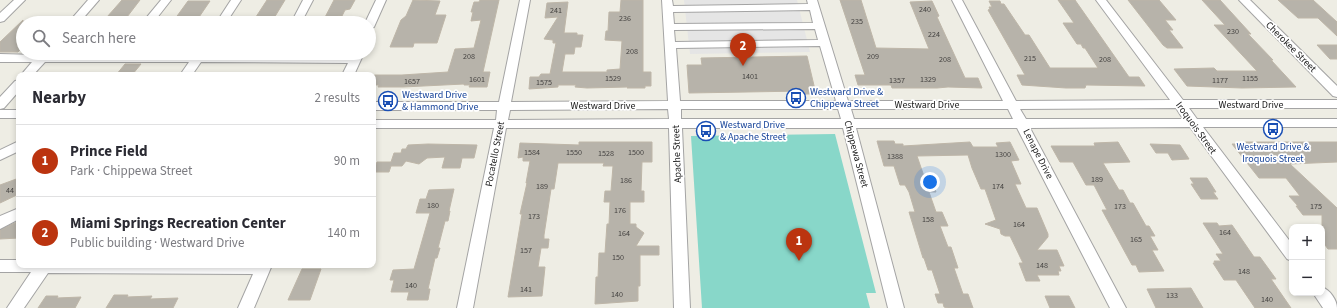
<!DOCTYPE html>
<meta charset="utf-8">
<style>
body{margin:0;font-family:"Source Sans 3",sans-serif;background:#f7f7f7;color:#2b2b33}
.controls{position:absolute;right:12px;bottom:12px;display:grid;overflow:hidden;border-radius:8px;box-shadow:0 2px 6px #0003}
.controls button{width:36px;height:36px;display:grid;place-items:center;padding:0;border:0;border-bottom:1px solid #e1e1e2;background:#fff;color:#2b2b33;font:20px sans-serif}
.you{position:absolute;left:930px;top:182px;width:14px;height:14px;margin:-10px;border:3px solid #fff;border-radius:50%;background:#1a73e8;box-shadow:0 0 0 6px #1a73e833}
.badge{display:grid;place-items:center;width:26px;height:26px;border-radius:50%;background:#bb340f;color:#fff;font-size:13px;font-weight:700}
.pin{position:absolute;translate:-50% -33px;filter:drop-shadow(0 1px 2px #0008)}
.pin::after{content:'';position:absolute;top:21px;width:14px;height:12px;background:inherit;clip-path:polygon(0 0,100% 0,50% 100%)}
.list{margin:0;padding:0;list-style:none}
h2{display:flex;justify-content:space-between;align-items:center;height:52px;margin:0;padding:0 16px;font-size:17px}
h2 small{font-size:13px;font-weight:400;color:#7c7c81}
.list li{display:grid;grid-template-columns:26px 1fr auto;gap:12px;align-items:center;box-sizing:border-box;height:72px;padding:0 16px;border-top:1px solid #e1e1e2}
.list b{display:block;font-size:15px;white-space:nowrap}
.list p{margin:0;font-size:13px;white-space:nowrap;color:#7c7c81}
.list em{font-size:13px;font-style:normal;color:#7c7c81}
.icon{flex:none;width:22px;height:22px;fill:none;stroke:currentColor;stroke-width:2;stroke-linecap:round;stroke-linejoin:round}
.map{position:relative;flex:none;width:1337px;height:308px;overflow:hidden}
.search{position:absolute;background:#fff;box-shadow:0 2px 6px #0003;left:16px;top:16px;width:360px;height:44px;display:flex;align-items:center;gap:10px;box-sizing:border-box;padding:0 14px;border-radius:22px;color:#7c7c81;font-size:15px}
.panel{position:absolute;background:#fff;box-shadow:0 2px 6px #0003;left:16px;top:72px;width:360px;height:196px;border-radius:8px}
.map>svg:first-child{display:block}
.pitch{fill:#88d7c9}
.parking{fill:#e5e5e5}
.building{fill:#b7b3aa;stroke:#beb6a8}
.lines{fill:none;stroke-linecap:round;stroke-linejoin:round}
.minor-casing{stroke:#a4a4a4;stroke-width:2}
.minor{fill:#fff;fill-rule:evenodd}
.labels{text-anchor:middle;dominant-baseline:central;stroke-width:3.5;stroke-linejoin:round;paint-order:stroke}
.number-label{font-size:8px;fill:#444240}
.street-label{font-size:10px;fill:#1d1d1d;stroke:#fff}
.transit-label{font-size:10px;fill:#164399;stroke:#fff;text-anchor:start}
</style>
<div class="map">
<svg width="1337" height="308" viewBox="0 0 1337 308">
<rect width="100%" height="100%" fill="#eeede4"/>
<!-- pitch -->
<polygon class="pitch" points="835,134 876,293 866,293 870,308 702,308 691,136"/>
<!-- parking -->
<polygon class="parking" points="684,0 797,0 810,52 690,54"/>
<!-- building -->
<g class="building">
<polygon points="122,0 140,0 127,17 107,17"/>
<polygon points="267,0 285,0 271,23 252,23"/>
<polygon points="334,0 355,0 350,9 345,10 342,16 338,16 335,23 322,23"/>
<polygon points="413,0 440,1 435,15 446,15 437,43 414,43 413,47 390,47 401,20 406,16"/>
<polygon points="480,0 499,0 483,72 490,72 487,87 469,87 470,85 464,85 464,84 403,87 378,87 379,85 373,85 373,75 402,75 448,72 455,49 474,48 481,20 471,21 473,12 471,12 474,2 479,2"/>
<polygon points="621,0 643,0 643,72 651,72 651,86 645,86 645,88 627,88 628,87 587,88 575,87 576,85 558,85 558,87 529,89 530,77 539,77 541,74 550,74 556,43 553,43 553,40 544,39 558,17 545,18 547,3 568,2 564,33 577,33 577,35 583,35 581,47 575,47 574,54 565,54 562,72 607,72 607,70 620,69 622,41 605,40 606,31 608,31 609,12 620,12"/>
<polygon points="840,0 861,0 876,48 929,49 910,2 932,1 939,16 937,17 965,78 978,78 982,88 948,87 937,88 892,88 891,85 858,85 855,75 865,75"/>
<polygon points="1058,0 1075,0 1129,77 1139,77 1145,86 1086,85 1085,88 1066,88 1022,85 1017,75 1025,75 988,10 990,9 989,7 992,7 989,1 1000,1 1001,4 1004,4 1025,35 1029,35 1050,68 1098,68 1085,48 1083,48 1081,44 1077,44 1063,23 1074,23"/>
<polygon points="1128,0 1159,0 1176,20 1165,20 1173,30 1169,30 1183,48 1167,48 1163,45"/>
<polygon points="1202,0 1220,0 1251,34 1248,34 1273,60 1271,60 1296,87 1242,88 1187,86 1174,69 1214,68 1217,71 1257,71 1214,25 1225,25"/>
<polygon points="1278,0 1313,0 1337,22 1337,36 1318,18 1298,18"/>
<polygon points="188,1 210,1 195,23 172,23"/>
<polygon points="23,20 23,47 18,52 0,52 0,42"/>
<polygon points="1317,45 1337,45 1337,59 1330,59"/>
<polygon points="807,56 816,94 805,94 804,91 689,93 687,65 702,65 701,58"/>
<polygon points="125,64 141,64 132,75 116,75"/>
<polygon points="877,141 894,141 895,144 903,144 903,146 970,142 973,147 998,147 996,143 1010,142 1019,160 1011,161 1021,184 1015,184 1026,208 1037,208 1048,234 1048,237 1037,250 1057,250 1064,266 1059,266 1061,271 1058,271 1059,275 1037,275 1040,281 1026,281 1019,263 1023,263 1010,236 1005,236 1001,234 1000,229 985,224 996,220 985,189 981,189 972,168 968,155 917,156 926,182 932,182 936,192 929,192 936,212 942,212 948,226 940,226 948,247 951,247 958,268 954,268 963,294 968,294 973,308 948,308 944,307 943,303 938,303 935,294 940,294 932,270 928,270 924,258 923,258 909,212 915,212 909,192 905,185 900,185 894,166 884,166"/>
<polygon points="579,142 652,142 652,162 642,162 641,191 644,191 644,202 630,202 630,224 636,224 636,227 644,233 636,246 659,246 659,255 640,255 640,286 638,286 638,301 595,304 596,277 598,277 599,253 605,253 607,224 609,224 610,202 604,202 605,191 611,191 613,166 603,166 604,163 558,163 554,189 551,189 544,235 544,239 549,239 548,248 541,248 538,267 545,267 542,296 508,297 522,214 520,214 527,183 526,183 530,161 523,161 523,157 518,158 520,143 579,145"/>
<polygon points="1118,142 1130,162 1103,163 1119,190 1123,190 1130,203 1133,203 1146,226 1149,226 1155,236 1150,236 1158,250 1152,250 1164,271 1139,272 1136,265 1132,265 1102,210 1107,210 1094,185 1086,185 1073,162 1060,162 1051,146 1095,146 1094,143"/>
<polygon points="1244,142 1337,142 1337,162 1290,164 1337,208 1337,249 1328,249 1322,241 1322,215 1303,215 1296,206 1298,206 1289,196 1300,196 1286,178 1259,178 1232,144 1245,144"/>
<polygon points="428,144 477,145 474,158 462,158 460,168 442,168 445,157 427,158 419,164 406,161 402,166 391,166 389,172 373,172 377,162 391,162 394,153 401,153 402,149 406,149 408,145"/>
<polygon points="1150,144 1180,145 1189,159 1172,160 1168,153 1156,153"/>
<polygon points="19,178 19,194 0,203 0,185"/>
<polygon points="1190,178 1207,178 1216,192 1213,192 1218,199 1201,199 1191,184 1194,184"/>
<polygon points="454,189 449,211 450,211 448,221 445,221 438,248 440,248 437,258 435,258 428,289 430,289 428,300 407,300 409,292 391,292 394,280 390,280 393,270 414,269 430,213 416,213 420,199 426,199 429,190"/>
<polygon points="19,221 19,238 0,239 0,230"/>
<polygon points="1203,223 1217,223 1219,226 1232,225 1254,257 1260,257 1276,279 1271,279 1291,308 1255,308 1236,280 1224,280 1213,263 1215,263 1214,261 1221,261 1216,254 1223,254"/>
<polygon points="302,269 321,269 310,300 288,300"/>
<polygon points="1191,288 1203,308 1156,308 1147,289"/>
<polygon points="114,295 128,295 127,297 152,296 150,299 178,298 173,308 106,308"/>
<polygon points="46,296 58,296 57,298 81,297 75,308 38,308"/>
<polygon points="1045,296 1069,296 1075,308 1050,308"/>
</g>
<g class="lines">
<!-- minor casing -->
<g class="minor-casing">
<g id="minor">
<polygon points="14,0 25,0 4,21 0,22 0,13"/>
<polygon points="88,0 99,0 79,23 68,23"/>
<polygon points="161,0 171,0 153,23 142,23"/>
<polygon points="231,0 241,0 226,23 216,23"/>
<polygon points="303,0 313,0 301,23 291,23"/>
<polygon points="376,0 386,0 374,27 369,30 369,23 365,23"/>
<path d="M520 0H530L511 102 668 101 662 0H672L673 6 808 4 807 0H817L848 101H1003L952 0H962L1016 101 1170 100 1096 0H1106L1183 100H1337V108H1189L1197 119H1337V127H1203L1292 244V261L1287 259 1190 127 1030 128 1126 308H1110L1017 128H856L904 308H888L843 128H682L690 308H674L669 128H506L473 308H457L494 128H373V120H496L497 110H373V102H499ZM810 10 813 23 674 24 673 12ZM815 29 818 40 675 42 674 30ZM820 46 836 101H680L676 48ZM1176 108 1183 119H1026L1020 109ZM668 109 669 119 508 120 510 110ZM681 109H838L841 119H681ZM851 109H1008L1013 119H854Z"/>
<polygon points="1239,0 1250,0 1337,86 1337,97 1333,96"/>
<polygon points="40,53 50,53 50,55 194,55 195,53 207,53 205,55 351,55 352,53 364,53 354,75 342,75 348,63 201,62 192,75 180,75 189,62 45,62 33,75 21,75 32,62 0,62 0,54 38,55"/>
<polygon points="19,80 19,91 4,108 0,109 0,97 15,81"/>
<rect x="0" y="110" width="19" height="8"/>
<polygon points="19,141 19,151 0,160 0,150"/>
<polygon points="19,208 19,219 0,229 0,216"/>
<polygon points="0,260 19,260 19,265 272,265 254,308 238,308 253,274 48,273 24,308 7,308 31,272 0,272"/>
<path d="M1322 287C1330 290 1337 300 1337 308H1323L1313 293H1322Z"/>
</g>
</g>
<!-- minor -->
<use href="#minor" class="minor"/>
</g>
<!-- icons -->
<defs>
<g id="bus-ring" transform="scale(1)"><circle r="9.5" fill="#fff" stroke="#1a4fb4" stroke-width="1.5"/><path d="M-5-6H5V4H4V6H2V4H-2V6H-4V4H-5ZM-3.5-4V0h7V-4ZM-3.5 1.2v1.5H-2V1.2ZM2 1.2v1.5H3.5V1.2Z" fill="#1a4fb4"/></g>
</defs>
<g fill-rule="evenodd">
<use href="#bus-ring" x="796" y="98"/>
<use href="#bus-ring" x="388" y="101"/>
<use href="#bus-ring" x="1273" y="129"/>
<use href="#bus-ring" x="706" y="131"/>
</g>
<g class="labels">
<!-- number labels -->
<g class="number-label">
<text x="925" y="9">240</text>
<text x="556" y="10">241</text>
<text x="625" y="18">236</text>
<text x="857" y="21">235</text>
<text x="1233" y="31">230</text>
<text x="934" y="34">224</text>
<text x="632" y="51">208</text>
<text x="469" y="56">208</text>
<text x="873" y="56">209</text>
<text x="1030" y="58">215</text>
<text x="945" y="59">208</text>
<text x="1105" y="59">208</text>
<text x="750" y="76">1401</text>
<text x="613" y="78">1529</text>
<text x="1250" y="78">1155</text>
<text x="477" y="79">1601</text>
<text x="928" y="79">1329</text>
<text x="897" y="80">1357</text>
<text x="1220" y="80">1177</text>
<text x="412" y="81">1657</text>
<text x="544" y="82">1575</text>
<text x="532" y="152">1584</text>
<text x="574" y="152">1550</text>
<text x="636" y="152">1500</text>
<text x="606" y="153">1528</text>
<text x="1003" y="154">1300</text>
<text x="895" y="156">1388</text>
<text x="1097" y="179">189</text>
<text x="626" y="180">186</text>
<text x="542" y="186">189</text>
<text x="998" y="186">174</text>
<text x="10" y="190">44</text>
<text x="433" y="205">180</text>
<text x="1120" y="206">173</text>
<text x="1316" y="206">175</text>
<text x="620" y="210">176</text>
<text x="534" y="216">173</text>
<text x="928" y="219">158</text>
<text x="1019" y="224">164</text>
<text x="1225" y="232">164</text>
<text x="624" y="233">164</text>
<text x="1136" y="239">165</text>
<text x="526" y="250">157</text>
<text x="618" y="257">150</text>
<text x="1042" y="265">148</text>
<text x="1244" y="271">148</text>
<text x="411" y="285">140</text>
<text x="526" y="289">141</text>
<text x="617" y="294">140</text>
<text x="1172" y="295">133</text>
<text x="1267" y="299">140</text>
</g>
<!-- street labels -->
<g class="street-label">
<text transform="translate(1291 47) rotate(45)">Cherokee Street</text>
<text x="927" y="105">Westward Drive</text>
<text x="1251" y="105">Westward Drive</text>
<text x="603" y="106">Westward Drive</text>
<text transform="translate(1196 128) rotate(54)">Iroquois Street</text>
<text transform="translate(495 154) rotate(-79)">Pocatello Street</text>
<text transform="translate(677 154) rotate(-92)">Apache Street</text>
<text transform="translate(856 154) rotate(75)">Chippewa Street</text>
<text transform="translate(1038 154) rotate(63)">Lenape Drive</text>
</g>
<!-- transit labels -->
<g class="transit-label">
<text x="810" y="92">Westward Drive &amp;<tspan x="810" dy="12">Chippewa Street</tspan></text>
<text x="402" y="95">Westward Drive<tspan x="402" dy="12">&amp; Hammond Drive</tspan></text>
<text x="720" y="125">Westward Drive<tspan x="720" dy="12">&amp; Apache Street</tspan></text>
<text x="1273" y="147" text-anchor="middle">Westward Drive &amp;<tspan x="1273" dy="12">Iroquois Street</tspan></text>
</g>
</g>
</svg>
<div class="controls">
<button>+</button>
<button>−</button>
</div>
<div class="you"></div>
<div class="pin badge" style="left:799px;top:261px">1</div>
<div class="pin badge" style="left:743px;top:66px">2</div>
<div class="search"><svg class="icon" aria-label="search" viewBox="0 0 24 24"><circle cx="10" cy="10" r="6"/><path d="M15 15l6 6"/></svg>Search here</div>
<section class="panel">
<h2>Nearby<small>2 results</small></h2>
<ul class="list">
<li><span class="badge">1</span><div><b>Prince Field</b><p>Park · Chippewa Street</p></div><em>90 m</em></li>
<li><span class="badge">2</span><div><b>Miami Springs Recreation Center</b><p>Public building · Westward Drive</p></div><em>140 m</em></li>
</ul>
</section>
</div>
